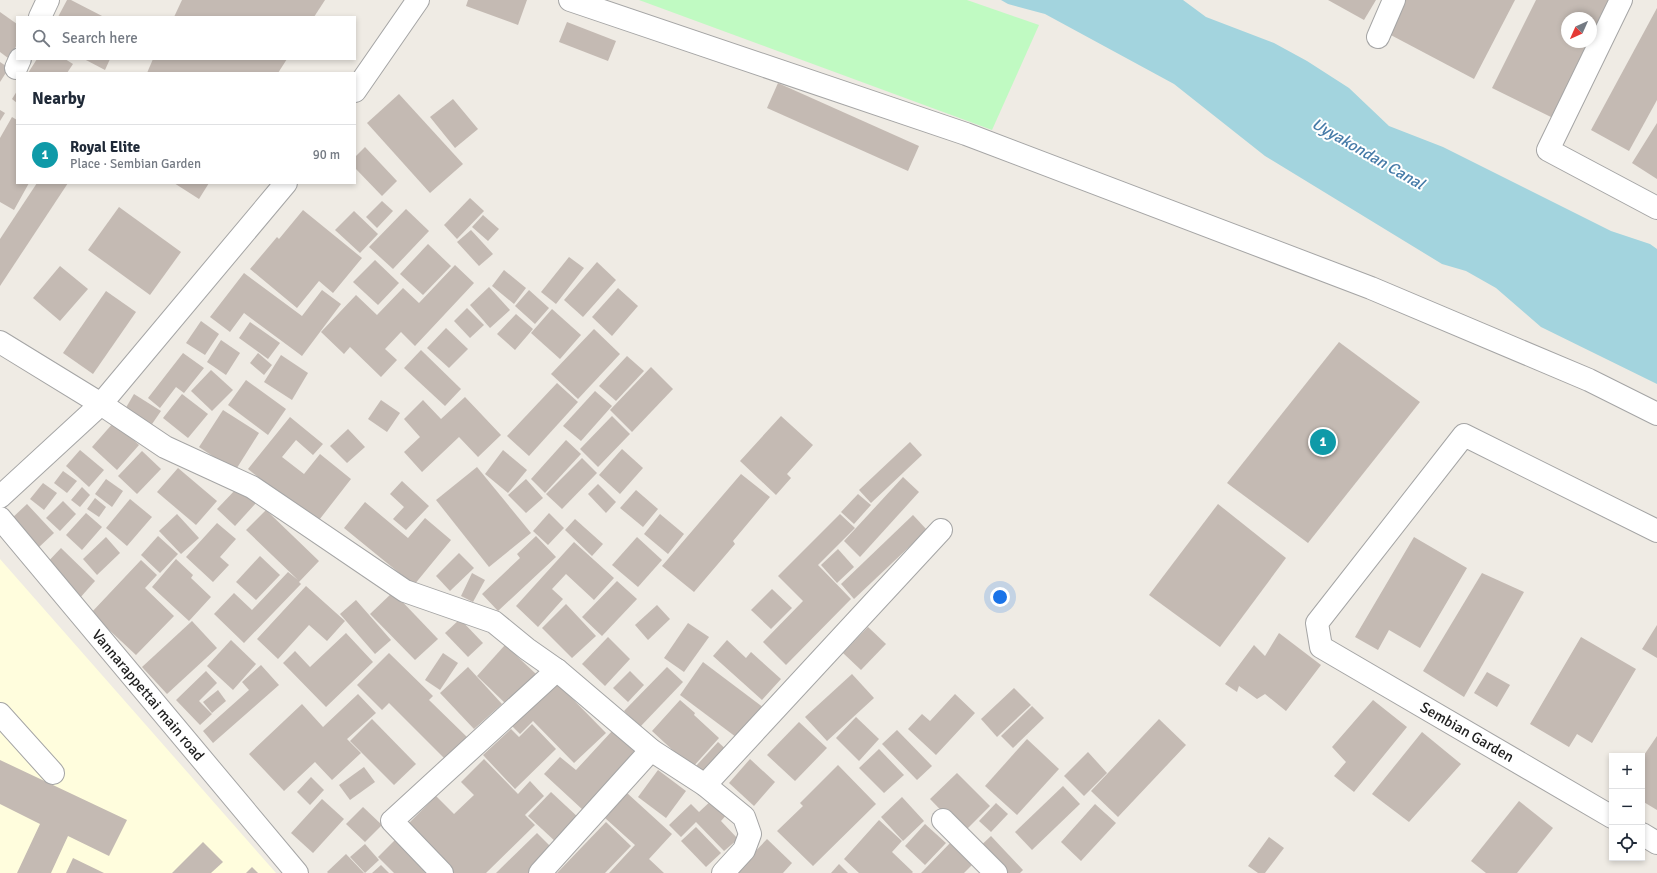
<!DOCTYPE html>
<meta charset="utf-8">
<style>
body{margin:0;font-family:Signika,sans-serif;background:#f2f2f3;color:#1f2937}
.controls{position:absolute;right:12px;bottom:12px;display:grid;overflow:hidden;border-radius:0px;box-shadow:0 2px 6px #0003}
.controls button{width:36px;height:36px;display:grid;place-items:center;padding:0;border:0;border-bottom:1px solid #e0e1e3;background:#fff;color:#1f2937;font:20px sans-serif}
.compass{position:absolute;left:1561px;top:12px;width:36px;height:36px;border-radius:50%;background:#fff;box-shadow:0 2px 6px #0003;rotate:225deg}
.you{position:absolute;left:1000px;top:597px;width:14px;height:14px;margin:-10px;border:3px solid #fff;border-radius:50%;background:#1a73e8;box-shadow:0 0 0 6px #1a73e833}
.badge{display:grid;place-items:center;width:26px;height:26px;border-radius:50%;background:#d93025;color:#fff;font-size:13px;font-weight:700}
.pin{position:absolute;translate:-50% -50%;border:2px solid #fff;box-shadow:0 1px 4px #0006}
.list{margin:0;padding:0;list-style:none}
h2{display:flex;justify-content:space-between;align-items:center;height:52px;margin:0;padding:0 16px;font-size:17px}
h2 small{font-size:13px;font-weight:400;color:#747a83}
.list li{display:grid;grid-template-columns:26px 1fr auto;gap:12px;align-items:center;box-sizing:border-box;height:60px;padding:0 16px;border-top:1px solid #e0e1e3}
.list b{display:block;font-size:15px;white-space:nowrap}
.list p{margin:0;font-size:13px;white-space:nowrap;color:#747a83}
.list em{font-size:13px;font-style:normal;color:#747a83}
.icon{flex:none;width:22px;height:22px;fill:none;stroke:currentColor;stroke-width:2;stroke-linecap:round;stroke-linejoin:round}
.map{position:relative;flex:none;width:1657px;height:873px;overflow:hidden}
.search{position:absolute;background:#fff;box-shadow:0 2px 6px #0003;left:16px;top:16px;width:340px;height:44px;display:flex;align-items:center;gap:10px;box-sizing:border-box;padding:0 14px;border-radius:0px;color:#747a83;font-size:15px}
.panel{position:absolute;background:#fff;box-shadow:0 2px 6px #0003;left:16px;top:72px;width:340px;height:112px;border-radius:0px}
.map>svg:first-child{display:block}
.education{fill:#fffddd}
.park{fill:#c0fac2}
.water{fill:#a3d4de}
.building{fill:#c4bab3;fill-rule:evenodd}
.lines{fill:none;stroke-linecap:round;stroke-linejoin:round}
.minor-casing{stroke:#a5a5a5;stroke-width:24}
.minor{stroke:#fff;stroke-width:22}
.labels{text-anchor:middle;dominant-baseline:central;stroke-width:4;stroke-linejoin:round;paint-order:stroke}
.street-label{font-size:15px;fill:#1e1e1e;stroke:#fff}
.water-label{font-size:16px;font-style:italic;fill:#467ba8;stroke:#fff}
</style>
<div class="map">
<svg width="1657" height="873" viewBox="0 0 1657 873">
<rect width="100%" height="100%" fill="#efebe4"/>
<!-- education -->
<polygon class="education" points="0,559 276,873 0,873"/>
<!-- park -->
<polygon class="park" points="639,0 967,0 1039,25 992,130"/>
<!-- water -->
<polygon class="water" points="1001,0 1183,0 1206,17 1274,43 1307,61 1349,88 1389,126 1443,147 1611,231 1650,244 1657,249 1657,384 1541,327 1496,288 1466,271 1442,264 1265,156 1174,84 1045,14 1008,4"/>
<!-- building -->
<g class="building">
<polygon points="67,0 71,0 104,17 58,17"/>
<polygon points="182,0 325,0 314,17 174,17"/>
<polygon points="468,0 527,0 518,25 466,6"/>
<polygon points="1328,0 1376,0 1364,20"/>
<polygon points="1404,0 1515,0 1474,79 1387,33"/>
<path d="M1536 0H1609L1596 25 1601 28 1555 119 1492 88ZM1567 18H1591V42H1567Z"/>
<polygon points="1657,8 1657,100 1629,151 1591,130"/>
<polygon points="0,12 17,24 17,45 8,58 0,52"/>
<polygon points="567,22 616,41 608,61 559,42"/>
<polygon points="37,59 65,59 73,64 67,73 28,73"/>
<polygon points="84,59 110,59 105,70"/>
<polygon points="153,59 287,59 278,73 147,73"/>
<polygon points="0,62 9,68 0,82"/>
<polygon points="778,83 919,146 908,171 767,108"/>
<polygon points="17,91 17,103 12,99"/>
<polygon points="399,94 463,164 430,193 367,123"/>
<polygon points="453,99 478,129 455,148 430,117"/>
<polygon points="0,110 5,113 0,121"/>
<polygon points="12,117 17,120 17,183 29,183 14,210 0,202 0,138"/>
<polygon points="1657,123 1657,179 1632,163"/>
<polygon points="365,147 397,181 382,196 355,168 355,157"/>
<polygon points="37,183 68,183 0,286 0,239"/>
<polygon points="174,183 209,183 199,199"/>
<polygon points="470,198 484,211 457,239 444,225"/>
<polygon points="382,201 393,211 377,228 366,217"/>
<polygon points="119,207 181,252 150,295 88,250"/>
<polygon points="406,209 429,231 393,269 369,247"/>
<polygon points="303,210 362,258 333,293 319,281 297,308 250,269 277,237 279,239"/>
<polygon points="354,211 378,234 360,253 335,230"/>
<polygon points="483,215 499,229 488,241 472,227"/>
<polygon points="471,230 493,254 479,266 457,242"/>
<polygon points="428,244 451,266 423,295 400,274"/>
<polygon points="569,257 584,268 556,304 541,292"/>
<polygon points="375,260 399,283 378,305 353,282"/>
<polygon points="597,262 616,280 583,317 564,300"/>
<polygon points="455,265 474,283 415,346 401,332 385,349 397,360 381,377 350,347 344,354 321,332 356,295 377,315 403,288 419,303"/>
<polygon points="60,266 88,289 60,321 33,298"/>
<polygon points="504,270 526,288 514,304 492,286"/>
<polygon points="244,273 302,316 322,290 341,304 302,356 244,313 230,332 210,317"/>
<polygon points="489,287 510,310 490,328 470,305"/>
<polygon points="618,288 638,306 612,336 592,317"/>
<polygon points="529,290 549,308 535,324 515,306"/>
<polygon points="106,291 136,312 93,374 63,353"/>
<polygon points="467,308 484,325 470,338 454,321"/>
<polygon points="552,309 581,335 560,359 531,333"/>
<polygon points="516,314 533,329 515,350 497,334"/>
<polygon points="201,321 219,334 205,355 186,343"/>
<polygon points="250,322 280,343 268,359 239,338"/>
<polygon points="446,328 468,349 449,368 427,348"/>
<polygon points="594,329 620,354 578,399 551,374"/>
<polygon points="221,340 240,353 226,375 207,362"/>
<polygon points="1339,342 1420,402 1308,543 1227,483"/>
<polygon points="421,350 461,389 445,406 404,368"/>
<polygon points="183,353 204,368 184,393 176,387 160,408 148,398"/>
<polygon points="258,353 272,365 264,375 250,363"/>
<polygon points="281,355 308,373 292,400 264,382"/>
<polygon points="627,356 644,371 616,401 599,386"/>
<polygon points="651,367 673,389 632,432 610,410"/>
<polygon points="211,370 233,390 212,411 191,391"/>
<polygon points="246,380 286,409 268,435 228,405"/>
<polygon points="557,383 578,402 529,456 507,436"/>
<polygon points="595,391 612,406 581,441 563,426"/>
<polygon points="134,394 161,411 150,427 124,411"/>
<polygon points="182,394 208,414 188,438 163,418"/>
<polygon points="465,397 501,435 478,457 459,437 422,472 404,452 420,437 404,419 423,400 441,419"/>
<polygon points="381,400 400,413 387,432 368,419"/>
<polygon points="223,410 259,433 235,471 199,447"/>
<polygon points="612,416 630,434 598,467 580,449"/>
<polygon points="781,416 813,445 787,474 791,478 776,495 740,461"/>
<polygon points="290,417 323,444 313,455 296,440 282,457 304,474 320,454 351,479 316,524 248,469"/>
<polygon points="114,422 139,445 117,470 92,447"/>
<polygon points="348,429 365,447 347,463 330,446"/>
<polygon points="566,440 581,454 545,493 531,479"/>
<polygon points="910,442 922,455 871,503 859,490"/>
<polygon points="622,449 643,468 620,494 599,475"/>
<polygon points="80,450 104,470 89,487 66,466"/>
<polygon points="503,450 527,470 508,493 485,474"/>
<polygon points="142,451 161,469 137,494 118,476"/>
<polygon points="582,458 597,473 562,509 546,494"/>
<polygon points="477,467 531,533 489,567 436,500"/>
<polygon points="178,468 217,501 196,525 157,492"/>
<polygon points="63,471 77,481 67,493 54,483"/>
<polygon points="741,474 770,497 733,541 735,544 694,592 662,566"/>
<polygon points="903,477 919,492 860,557 844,541"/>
<polygon points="106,479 123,491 112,507 95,494"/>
<polygon points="526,479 543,498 526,513 508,495"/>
<polygon points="402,481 429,506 406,530 393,519 404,507 390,494"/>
<polygon points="43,483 57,493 44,510 30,499"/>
<polygon points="598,484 616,502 606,513 588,494"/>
<polygon points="82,487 90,495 80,507 71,500"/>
<polygon points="238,487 256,503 235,526 217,509"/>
<polygon points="636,490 658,509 643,527 620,508"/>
<polygon points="858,494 871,505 854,524 841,512"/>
<polygon points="95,498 106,507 99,517 87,509"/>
<polygon points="130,499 152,517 127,546 106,528"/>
<polygon points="63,501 76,514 60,531 46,518"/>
<polygon points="365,502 408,538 425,518 451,540 414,585 344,528"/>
<polygon points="27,504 54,533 37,549 10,520"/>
<polygon points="1218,504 1286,558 1220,647 1149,595"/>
<polygon points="266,510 319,561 299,582 301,584 244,643 214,614 234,593 252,610 288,572 298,580 246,530"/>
<polygon points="86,513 102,527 82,550 66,535"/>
<polygon points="549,513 564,528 548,545 533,531"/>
<polygon points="177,514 199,538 181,554 159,531"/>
<polygon points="660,514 684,534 668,554 644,534"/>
<polygon points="840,514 855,528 818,565 851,599 786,665 763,642 803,601 778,576"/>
<polygon points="913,515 927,530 854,599 841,584"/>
<polygon points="575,519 603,544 592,556 565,530"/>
<polygon points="217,523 236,539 220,557 229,565 213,582 186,557"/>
<polygon points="158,536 178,554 160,573 141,555"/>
<polygon points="536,536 556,557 498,611 482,594 520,558 517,554"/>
<polygon points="106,537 120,553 97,575 83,559"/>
<polygon points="637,537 662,560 638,587 612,565"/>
<polygon points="1414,537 1467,568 1420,648 1389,630 1378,650 1355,637"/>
<polygon points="574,542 614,578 594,600 566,574 552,589 563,599 538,627 516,606"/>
<polygon points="61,548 95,581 79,599 44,566"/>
<polygon points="838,549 854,567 837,583 821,565"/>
<polygon points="459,553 474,568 450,591 436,576"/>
<polygon points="260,556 280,575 256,600 236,582"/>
<polygon points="176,559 193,575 191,578 211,597 189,621 152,587"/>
<polygon points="141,560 157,575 145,588 174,616 136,655 91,613"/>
<polygon points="472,573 485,580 473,602 461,596"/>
<polygon points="1482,573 1524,592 1464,697 1423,671"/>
<polygon points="617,581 637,599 602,636 582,617"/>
<polygon points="306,586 345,621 327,641 309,625 278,659 257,639"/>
<polygon points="772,589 792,608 771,629 751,610"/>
<polygon points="393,592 438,639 415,660 370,614"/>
<polygon points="356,600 391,640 375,654 340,614"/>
<polygon points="566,604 596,636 572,658 542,628"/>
<polygon points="657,605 670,619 648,640 635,625"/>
<polygon points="460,619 483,643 468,657 445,633"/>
<polygon points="192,621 217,648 167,694 142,667"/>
<polygon points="688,623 709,637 684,672 664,658"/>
<polygon points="1657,625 1657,658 1642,649"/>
<polygon points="868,627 886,644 861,670 843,653"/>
<polygon points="346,633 373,662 326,707 283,663 295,651 310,667"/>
<polygon points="1279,633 1321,665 1286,711 1265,694 1257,699 1239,686 1237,692 1225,684 1254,645 1265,656"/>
<polygon points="608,637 630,659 605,686 582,664"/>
<polygon points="1581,637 1636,669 1592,743 1577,734 1569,747 1530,724"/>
<polygon points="231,640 256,664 233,690 207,666"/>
<polygon points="727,640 746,658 751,652 781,679 762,700 713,656"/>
<polygon points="505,645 536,674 507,705 477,676"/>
<polygon points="389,653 433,696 429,700 468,738 446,760 389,703 382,710 357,685"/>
<polygon points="443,653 458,663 440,690 425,680"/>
<polygon points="703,662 764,708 740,740 680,695"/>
<polygon points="261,665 279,685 213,743 203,731 249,690 242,682"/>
<polygon points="468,667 502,704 474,729 440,693"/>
<polygon points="667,667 683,682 640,727 624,711"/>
<polygon points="206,671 217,683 199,701 212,714 200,725 176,700"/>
<polygon points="630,671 644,685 628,702 613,688"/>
<polygon points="1487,672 1510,685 1497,707 1474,693"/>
<polygon points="852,674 874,698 827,741 805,717"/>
<polygon points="557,683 606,733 574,763 533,721 520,734 511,725 524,712 525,714"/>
<polygon points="1014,688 1031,705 997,737 981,719"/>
<polygon points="218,690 226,701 212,713 203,702"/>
<polygon points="358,694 376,713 347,739 361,753 332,780 315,762 284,791 249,754 302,704 323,727"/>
<polygon points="955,694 975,713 936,755 908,729 922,714 930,721"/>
<polygon points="680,700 695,713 694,715 719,738 692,768 652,731"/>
<polygon points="1373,700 1407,727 1354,792 1334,776 1346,762 1332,747"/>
<polygon points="1032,706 1044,718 1013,748 1001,736"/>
<polygon points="856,717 879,739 859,761 836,738"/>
<polygon points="372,719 416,764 394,785 350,741"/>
<polygon points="1159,719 1186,745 1118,817 1091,791"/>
<polygon points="799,722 827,748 795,781 767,755"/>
<polygon points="532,724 556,749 515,789 483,755 511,729 519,737"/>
<polygon points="613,730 636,752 583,810 544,774 560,757 576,770"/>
<polygon points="897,730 932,766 917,780 882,744"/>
<polygon points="1422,732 1461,764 1409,822 1372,794"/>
<polygon points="1657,736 1657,810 1642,801 1642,758"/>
<polygon points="1027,739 1059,769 1017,815 985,786"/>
<polygon points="718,742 729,752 707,775 696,766"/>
<polygon points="879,749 904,775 884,793 859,768"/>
<polygon points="1088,752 1107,773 1084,796 1064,776"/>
<polygon points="484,759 518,794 530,781 544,796 525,815 535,825 486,873 451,873 405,827 436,796 454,814 474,795 461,782"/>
<polygon points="750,759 775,782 754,806 729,783"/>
<polygon points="0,760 127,820 109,856 68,836 51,873 17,873 40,824 0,804"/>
<polygon points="838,765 876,804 813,866 777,831 803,806 800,803"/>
<polygon points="364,767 375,782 350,800 339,785"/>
<polygon points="658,770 686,791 666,818 638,797"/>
<polygon points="957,773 990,806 963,833 930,799"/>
<polygon points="311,777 324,790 310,805 297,792"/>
<polygon points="1063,786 1080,804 1032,850 1015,832"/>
<polygon points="551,792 580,819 557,843 528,816"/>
<polygon points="627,793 672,834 649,859 664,873 609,873 635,845 605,818"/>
<polygon points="902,797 924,821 903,841 881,817"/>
<polygon points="322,799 344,819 313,853 291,833"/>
<polygon points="713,799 728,813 721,821 738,839 724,851 696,822 681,837 669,825 691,804 699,812"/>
<polygon points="1519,801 1553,828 1517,873 1486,873 1471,861"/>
<polygon points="996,803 1008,814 991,832 979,821"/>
<polygon points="1095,804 1116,823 1081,861 1061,842"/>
<polygon points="363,807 382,825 365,842 346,824"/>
<polygon points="879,820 902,841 892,852 913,872 912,873 859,873 844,859"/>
<polygon points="606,822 631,846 605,873 557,873"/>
<polygon points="925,824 946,843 925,865 905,846"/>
<polygon points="696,827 721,853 706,867 681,841"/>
<polygon points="537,833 554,850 530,873 496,873"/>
<polygon points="991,836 1023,870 1020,873 997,873 975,851"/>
<polygon points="398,837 432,873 394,873 378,857"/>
<polygon points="1269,837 1284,848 1265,873 1258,873 1248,866"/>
<polygon points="767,839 792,863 783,873 735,873"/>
<polygon points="952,841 974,863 964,873 921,873"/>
<polygon points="203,842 223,862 211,873 172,873"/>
<polygon points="365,844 379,860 365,873 350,857"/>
<polygon points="346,854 364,873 328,873 327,872"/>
<polygon points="73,858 104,873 66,873"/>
<polygon points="839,864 848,873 831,873"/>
<polygon points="381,865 389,873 372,873"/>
<polygon points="252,867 258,873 246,873"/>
</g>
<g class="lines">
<!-- minor casing -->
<g class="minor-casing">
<g id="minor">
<polyline points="570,0 966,134 1371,288 1589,380 1657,414"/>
<polyline points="1621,0 1548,150 1657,208"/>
<polyline points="40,17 48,0"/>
<polyline points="1378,37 1394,0"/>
<polyline points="16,68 20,59"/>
<polyline points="355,91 418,0"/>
<polyline points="0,342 101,404 165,447 252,487 405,591 494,622 527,649 557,670 651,750 705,785 744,817 750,834 744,850 723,873"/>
<polyline points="0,497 101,404 286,183"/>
<path id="s1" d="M0 518 297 873"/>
<polyline points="0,714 53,773"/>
<polyline points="705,785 941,530"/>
<polyline points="1612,817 1321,647 1317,623 1464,435 1657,531"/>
<polyline points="943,820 996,873"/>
<polyline points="1642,834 1657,843"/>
<polyline points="442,873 392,821 557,670"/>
<polyline points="540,873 651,750"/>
</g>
</g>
<!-- minor -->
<use href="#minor" class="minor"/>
</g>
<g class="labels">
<!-- street labels -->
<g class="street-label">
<text stroke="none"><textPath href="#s1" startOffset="231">Vannarappettai main road</textPath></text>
<text transform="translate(1467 732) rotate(30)">Sembian Garden</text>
</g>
<!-- water labels -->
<g class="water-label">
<text transform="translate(1368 154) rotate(30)">Uyyakondan Canal</text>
</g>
</g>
</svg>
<div class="controls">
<button>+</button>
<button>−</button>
<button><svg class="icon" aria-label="locate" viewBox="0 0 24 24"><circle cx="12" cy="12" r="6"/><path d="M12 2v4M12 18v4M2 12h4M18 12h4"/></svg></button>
</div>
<svg class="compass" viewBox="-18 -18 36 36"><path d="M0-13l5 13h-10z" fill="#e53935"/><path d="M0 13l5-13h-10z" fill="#747a83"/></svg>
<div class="you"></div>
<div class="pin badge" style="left:1323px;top:442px;background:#0f9aa8">1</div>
<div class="search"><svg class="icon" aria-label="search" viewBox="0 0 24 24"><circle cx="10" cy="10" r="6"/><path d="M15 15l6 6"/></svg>Search here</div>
<section class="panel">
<h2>Nearby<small></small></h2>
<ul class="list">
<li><span class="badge" style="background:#0f9aa8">1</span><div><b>Royal Elite</b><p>Place · Sembian Garden</p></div><em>90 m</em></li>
</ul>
</section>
</div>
